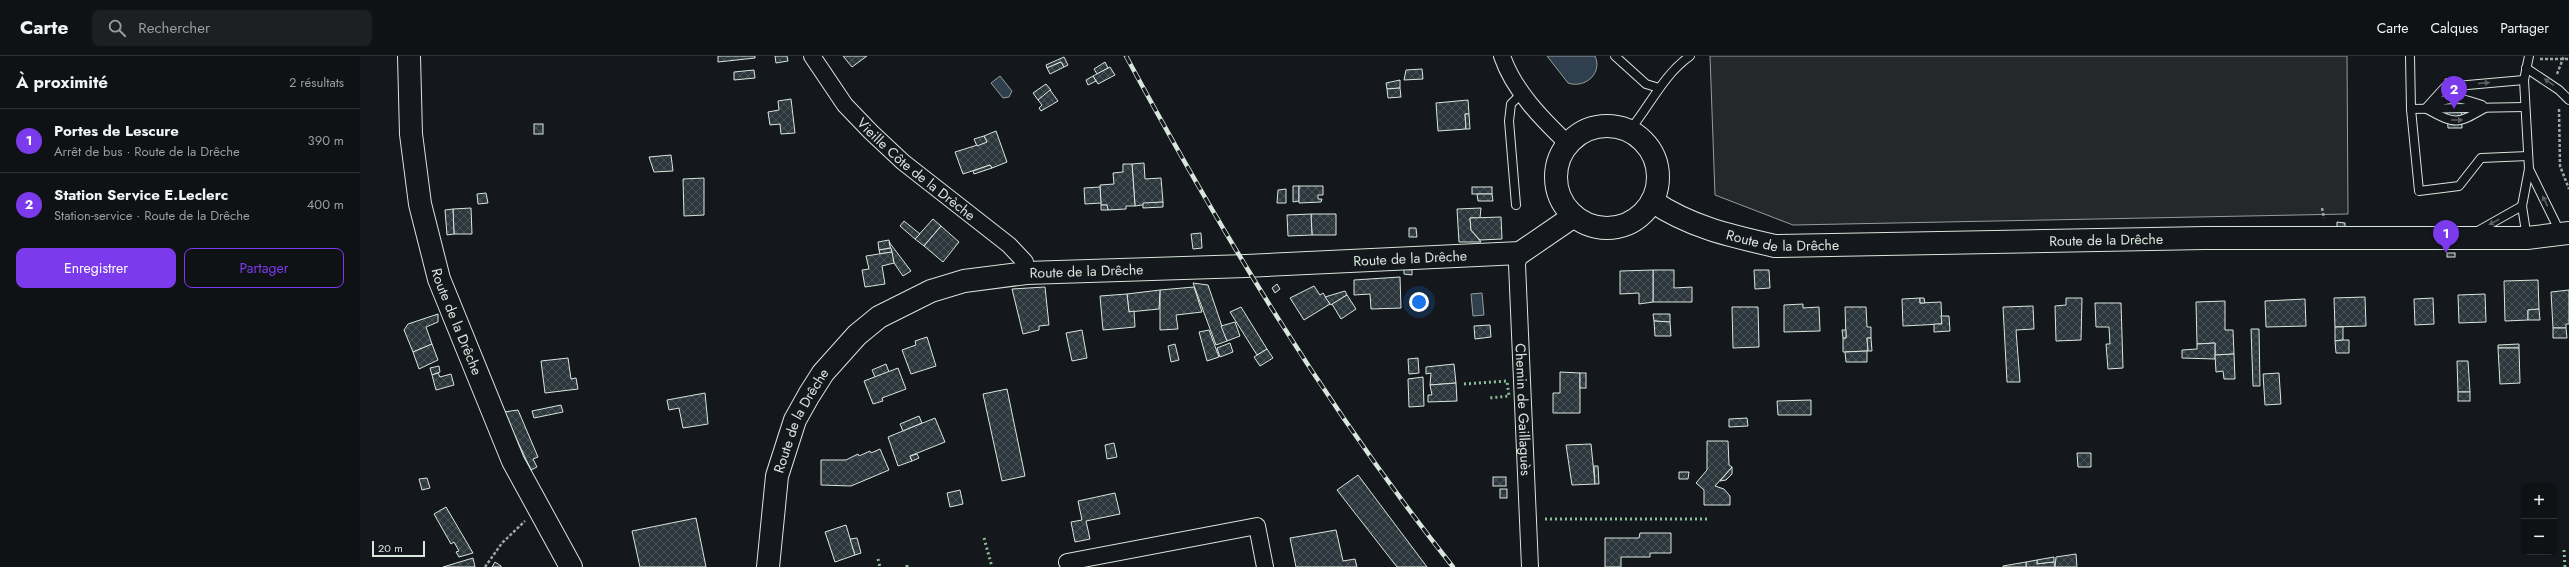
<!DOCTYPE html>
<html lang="fr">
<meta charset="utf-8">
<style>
body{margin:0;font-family:Jost,sans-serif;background:#1d2022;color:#f1f3f6}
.controls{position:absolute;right:12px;bottom:12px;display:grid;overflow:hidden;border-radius:8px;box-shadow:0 1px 3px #0004}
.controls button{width:36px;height:36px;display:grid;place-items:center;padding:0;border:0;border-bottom:1px solid #2f3234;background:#0f1215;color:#f1f3f6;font:20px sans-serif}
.scale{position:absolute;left:12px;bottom:10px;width:53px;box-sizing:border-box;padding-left:4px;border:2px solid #d8e6dc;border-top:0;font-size:11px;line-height:14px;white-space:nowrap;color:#d8e6dc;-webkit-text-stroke:3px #14181c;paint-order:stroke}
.you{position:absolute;left:1059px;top:246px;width:14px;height:14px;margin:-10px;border:3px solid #fff;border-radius:50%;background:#1a73e8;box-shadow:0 0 0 6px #1a73e833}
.badge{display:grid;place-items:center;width:26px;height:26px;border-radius:50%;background:#7c3aed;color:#fff;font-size:13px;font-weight:700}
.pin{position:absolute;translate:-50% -33px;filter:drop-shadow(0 1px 2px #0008)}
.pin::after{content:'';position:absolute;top:21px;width:14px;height:12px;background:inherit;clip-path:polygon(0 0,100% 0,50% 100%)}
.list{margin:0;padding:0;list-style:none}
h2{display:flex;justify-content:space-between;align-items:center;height:52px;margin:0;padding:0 16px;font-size:17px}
h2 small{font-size:13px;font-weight:400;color:#9b9ea0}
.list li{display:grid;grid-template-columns:26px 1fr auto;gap:12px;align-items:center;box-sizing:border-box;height:64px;padding:0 16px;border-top:1px solid #2f3234}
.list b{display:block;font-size:15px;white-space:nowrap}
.list p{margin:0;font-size:13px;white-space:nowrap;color:#9b9ea0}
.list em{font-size:13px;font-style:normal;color:#9b9ea0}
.actions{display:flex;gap:8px;padding:12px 16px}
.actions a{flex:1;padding:9px 0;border:1px solid #7c3aed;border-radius:8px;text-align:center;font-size:14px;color:#7c3aed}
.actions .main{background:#7c3aed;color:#fff}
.icon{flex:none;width:22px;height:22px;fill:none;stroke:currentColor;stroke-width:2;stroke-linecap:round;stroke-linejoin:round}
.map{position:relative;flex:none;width:2209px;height:511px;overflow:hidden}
header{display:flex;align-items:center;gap:24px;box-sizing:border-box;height:56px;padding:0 20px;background:#0f1215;border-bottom:1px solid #2f3234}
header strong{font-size:19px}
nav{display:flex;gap:22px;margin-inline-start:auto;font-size:14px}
.search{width:280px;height:36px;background:#1d2022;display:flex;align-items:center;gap:10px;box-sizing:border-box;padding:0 14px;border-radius:8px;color:#9b9ea0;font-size:15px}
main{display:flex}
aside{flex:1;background:#0f1215}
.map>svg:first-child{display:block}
.parking{fill:#24282b;stroke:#939e99}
.water{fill:#2f3f4d;stroke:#939e99}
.building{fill:url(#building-cross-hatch);stroke:#d8e6dc}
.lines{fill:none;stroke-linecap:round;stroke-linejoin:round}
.lane-casing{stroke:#d8e6dc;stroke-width:10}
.street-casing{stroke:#d8e6dc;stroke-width:18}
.secondary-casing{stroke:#d8e6dc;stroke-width:24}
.path{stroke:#9da8a2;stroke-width:2.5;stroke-dasharray:3 2;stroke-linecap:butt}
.lane{stroke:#14181c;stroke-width:8}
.street{stroke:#14181c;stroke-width:16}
.secondary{stroke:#14181c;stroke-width:22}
.rail-casing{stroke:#d8e6dc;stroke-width:4.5}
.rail{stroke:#14181c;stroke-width:3;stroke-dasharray:9;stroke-linecap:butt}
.hedge{stroke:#8ac095;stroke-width:3;stroke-dasharray:2 3;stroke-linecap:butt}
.oneway{fill:#59605f}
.labels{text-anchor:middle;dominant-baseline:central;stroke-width:3;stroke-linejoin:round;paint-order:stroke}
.street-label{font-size:14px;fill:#d8e6dc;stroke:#14181c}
</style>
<header>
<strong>Carte</strong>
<div class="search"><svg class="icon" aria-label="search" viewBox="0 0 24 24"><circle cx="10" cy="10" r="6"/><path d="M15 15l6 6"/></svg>Rechercher</div>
<nav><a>Carte</a><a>Calques</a><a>Partager</a></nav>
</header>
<main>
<aside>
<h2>À proximité<small>2 résultats</small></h2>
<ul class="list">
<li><span class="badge">1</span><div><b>Portes de Lescure</b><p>Arrêt de bus · Route de la Drêche</p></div><em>390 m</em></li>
<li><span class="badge">2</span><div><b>Station Service E.Leclerc</b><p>Station-service · Route de la Drêche</p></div><em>400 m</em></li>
</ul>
<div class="actions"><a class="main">Enregistrer</a><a>Partager</a></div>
</aside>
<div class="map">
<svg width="2209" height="511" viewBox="0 0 2209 511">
<defs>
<pattern id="building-cross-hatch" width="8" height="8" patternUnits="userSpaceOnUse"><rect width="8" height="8" fill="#2c363c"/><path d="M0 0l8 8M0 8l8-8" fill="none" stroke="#4a5358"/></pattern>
</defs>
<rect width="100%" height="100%" fill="#14181c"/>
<!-- parking -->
<polygon class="parking" points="1350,0 1987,0 1988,158 1433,169 1355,139"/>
<!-- water -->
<g class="water">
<path d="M1187 0H1235C1243 17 1225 33 1208 27Z"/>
<polygon points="640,20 652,35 649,41 643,42 631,27"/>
<polygon points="1122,237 1124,259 1113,260 1111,238"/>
</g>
<!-- building -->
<g class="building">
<polygon points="358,0 395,0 395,2 358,6"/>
<polygon points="415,0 427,0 428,5 416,7"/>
<polygon points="483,0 507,0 492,11"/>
<polygon points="704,1 708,9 704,11 701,6 687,12 686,9"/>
<polygon points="701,6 704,11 690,18 687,12"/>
<polygon points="745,6 748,12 737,18 734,13"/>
<polygon points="750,11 755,19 738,28 733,20"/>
<polygon points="1062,13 1063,23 1044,24 1046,14"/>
<polygon points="394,14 395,22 374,24 374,16"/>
<polygon points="733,20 736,25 728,29 726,24"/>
<polygon points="2100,22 2102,72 2088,72 2085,23"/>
<polygon points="1040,24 1040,32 1027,33 1026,27"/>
<polygon points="686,28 691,34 678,44 673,37"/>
<polygon points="1040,32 1041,41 1028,42 1027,33"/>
<polygon points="690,34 698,45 681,55 679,52 682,49 678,44"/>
<polygon points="431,43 435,77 421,78 420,68 410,69 408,56 419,54 418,45"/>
<polygon points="1108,44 1109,58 1105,58 1106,73 1078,75 1076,47"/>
<polygon points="1105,58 1109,58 1110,73 1106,73"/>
<rect x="174" y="68" width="9" height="10"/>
<polygon points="636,75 647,106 632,112 630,109 603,118 595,96 627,86 624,80"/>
<polygon points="624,80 627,86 617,90 614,83"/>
<polygon points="311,99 313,115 294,116 289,101"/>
<polygon points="784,107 785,123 801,122 803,146 775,150 772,108"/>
<polygon points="763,108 772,108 775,150 766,150 766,153 748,154 747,149 741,149 740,129 754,128 753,117 763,116"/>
<polygon points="630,109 632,112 614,118 613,115"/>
<polygon points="344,122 344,159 324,160 323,123"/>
<polygon points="933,130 939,130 939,145 933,146"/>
<polygon points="939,130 963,130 963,139 958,139 958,143 962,143 961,146 939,147"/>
<polygon points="740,131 741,147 725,148 724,132"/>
<rect x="1112" y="131" width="20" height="7"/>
<polygon points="926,133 926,147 917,147 918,134"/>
<polygon points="126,137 128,147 118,148 117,138"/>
<polygon points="1117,138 1132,138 1133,145 1118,145"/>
<polygon points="803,146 803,151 783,152 783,147"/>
<polygon points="741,149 747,149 748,154 741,154"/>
<polygon points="111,152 112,178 94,178 93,153"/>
<polygon points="1121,152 1120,162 1110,162 1111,174 1121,186 1099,186 1097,153"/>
<polygon points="93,153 94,178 87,179 85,154"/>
<polygon points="951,158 976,158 976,179 952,179"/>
<polygon points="951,158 952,179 928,180 927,159"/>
<polygon points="1141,161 1142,183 1120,184 1111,174 1110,162"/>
<polygon points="573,163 581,170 564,190 555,183"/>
<polygon points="544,165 560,178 555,183 540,170"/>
<polygon points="1977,166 1985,167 1985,171 1977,171"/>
<polygon points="581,170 599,186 583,206 564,190"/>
<polygon points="1049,172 1056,172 1057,181 1049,181"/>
<polygon points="841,177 842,192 833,193 831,178"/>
<polygon points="529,184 531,192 519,194 518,186"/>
<polygon points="529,186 551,215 543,220 534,207"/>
<polygon points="531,192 532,196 520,198 519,194"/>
<polygon points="532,196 534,207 522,210 525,228 505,231 502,214 509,213 506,200"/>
<rect x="2087" y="197" width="8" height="4"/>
<polygon points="1044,213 1052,214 1052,219 1044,218"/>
<polygon points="1293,214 1314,214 1314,232 1332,231 1332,246 1293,246"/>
<polygon points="1293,214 1293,246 1279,248 1279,237 1260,238 1260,215"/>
<polygon points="1394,214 1409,214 1410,232 1395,233"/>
<polygon points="1040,221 1041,252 1011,253 1010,238 994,239 994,224"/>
<polygon points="2178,224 2179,253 2168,254 2168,264 2145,265 2144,225"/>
<polygon points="833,227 848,229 867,285 856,289"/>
<polygon points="917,228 920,233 915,237 912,232"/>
<polygon points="954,230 960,239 963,237 970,248 944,264 930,242"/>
<polygon points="685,231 689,269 679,270 679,274 663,278 652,233"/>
<polygon points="834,231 842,256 816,259 818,273 800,274 800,234"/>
<polygon points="800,234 799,253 769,256 767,238"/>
<polygon points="2209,234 2209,268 2206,268 2206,272 2193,272 2191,236"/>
<polygon points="985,235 987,239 971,249 965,241"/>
<polygon points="767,238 769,256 774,255 775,271 743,274 740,240"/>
<polygon points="2125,238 2126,266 2099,267 2098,239"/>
<polygon points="987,239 996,253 981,263 972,248"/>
<polygon points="2005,241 2006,270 1975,271 1974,242"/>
<polygon points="1560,242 1560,247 1581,246 1582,268 1543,270 1542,243"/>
<polygon points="1560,242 1564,242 1565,247 1560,247"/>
<polygon points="1706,242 1722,242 1721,284 1696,285 1695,250 1706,249"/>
<polygon points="2073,242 2074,268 2055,269 2054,243"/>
<polygon points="1945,243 1946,270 1906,271 1905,245"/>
<polygon points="1865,245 1865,274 1873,274 1874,298 1855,299 1855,287 1837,288 1836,246"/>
<polygon points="1735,247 1761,247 1763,312 1748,313 1746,288 1750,288 1749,271 1736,271"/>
<polygon points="1443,248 1443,252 1459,251 1460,275 1424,276 1424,249"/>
<polygon points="1673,250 1674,273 1656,274 1660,326 1647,326 1643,251"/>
<polygon points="881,251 907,293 897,299 870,256"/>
<polygon points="1372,251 1398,251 1399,291 1373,292"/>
<polygon points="1485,251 1506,251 1507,271 1511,271 1511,282 1507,282 1508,295 1483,296 1483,282 1486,282"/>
<polygon points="2179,253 2180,264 2168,264 2168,254"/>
<polygon points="78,258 78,266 66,271 72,288 53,296 44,274 48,268"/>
<polygon points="1293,258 1310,258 1310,266 1294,265"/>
<polygon points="1581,260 1589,260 1590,275 1574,276 1574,268 1582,268"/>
<polygon points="1294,265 1310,266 1311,280 1295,280"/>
<polygon points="875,266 880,280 867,285 861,270"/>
<polygon points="1130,269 1131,281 1115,283 1114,270"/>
<polygon points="1975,271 1983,271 1983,284 1975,285"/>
<polygon points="2193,272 2206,272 2207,282 2193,282"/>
<polygon points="1891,273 1899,273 1900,330 1893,330"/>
<polygon points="722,274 727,302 712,305 706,277"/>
<polygon points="849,274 859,301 847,305 839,276"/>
<polygon points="1482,274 1486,274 1486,282 1483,282"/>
<polygon points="567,281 576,310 551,318 542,294 556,289 555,285"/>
<polygon points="1507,282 1511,282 1512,295 1508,295"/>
<polygon points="1983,284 1989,284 1989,297 1976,297 1975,285"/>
<polygon points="870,287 873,296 860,301 857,292"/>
<polygon points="1855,287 1855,303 1822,302 1822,294 1837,293 1837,288"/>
<polygon points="72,288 78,304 59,313 53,296"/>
<polygon points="815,288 819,304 811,306 808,290"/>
<polygon points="2159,288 2159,292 2138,292 2138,289"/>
<polygon points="2138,292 2159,292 2160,327 2140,328"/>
<polygon points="907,293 913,302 900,310 894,301"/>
<polygon points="1507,295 1507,306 1486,306 1485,296"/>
<polygon points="1874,298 1875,323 1864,323 1863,315 1856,316 1855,299"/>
<polygon points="208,302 211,323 216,322 218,333 185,337 181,305"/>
<polygon points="1058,302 1059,317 1049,318 1048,303"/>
<polygon points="2097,305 2108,305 2110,336 2098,336"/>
<polygon points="526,308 529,316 515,321 512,314"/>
<polygon points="1094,308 1096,327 1070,329 1071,317 1066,318 1066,311"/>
<polygon points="79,310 80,316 72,319 70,312"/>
<polygon points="538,312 546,333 522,342 523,345 513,348 504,325"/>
<polygon points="1200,316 1220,317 1220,357 1193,357 1193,337 1200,337"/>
<polygon points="78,317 80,321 91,318 94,329 76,334 72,319"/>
<rect x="1220" y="317" width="6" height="15"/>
<polygon points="1919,317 1921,348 1905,349 1903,318"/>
<polygon points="1063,321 1064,350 1049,351 1048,323"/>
<polygon points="1096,327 1097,345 1068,346 1068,339 1072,339 1070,329"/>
<polygon points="647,333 665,420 642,425 623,338"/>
<rect x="2098" y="336" width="12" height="9"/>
<polygon points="345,337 348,368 323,372 319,352 309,354 307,344"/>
<polygon points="1451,344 1451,359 1418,359 1417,345"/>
<polygon points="201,349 203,356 174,362 172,355"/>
<polygon points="158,354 178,401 173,403 177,411 171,414 144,356"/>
<polygon points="559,360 562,367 543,375 540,368"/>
<polygon points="575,362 585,386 550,400 552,405 538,410 528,381"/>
<polygon points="1387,362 1388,370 1369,371 1369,363"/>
<polygon points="1347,385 1368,385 1369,409 1372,411 1355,430 1364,433 1370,440 1370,449 1344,449 1344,434 1336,427 1347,414"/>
<polygon points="754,387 757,401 747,403 745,389"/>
<polygon points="1231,388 1235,428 1212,429 1206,389"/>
<polygon points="520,393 529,414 491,430 461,429 461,404 486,404 498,398 499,400 510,395 511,397"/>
<polygon points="1717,397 1731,397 1731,411 1718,411"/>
<polygon points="557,398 559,402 552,405 550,400"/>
<polygon points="1234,410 1238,410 1239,428 1235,428"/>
<polygon points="1372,411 1372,418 1366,424 1360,425"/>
<polygon points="1319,416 1329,416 1328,423 1319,423"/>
<polygon points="998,419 1067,511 1037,511 977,434"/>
<rect x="1133" y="421" width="13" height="9"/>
<polygon points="67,422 70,432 62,434 59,423"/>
<rect x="1140" y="433" width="7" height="9"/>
<polygon points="600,434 603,448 590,451 587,437"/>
<polygon points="755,437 760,458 726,465 730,483 715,486 711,466 722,464 718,445"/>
<polygon points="86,451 113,497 99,501 96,496 99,495 94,486 91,488 74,458"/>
<polygon points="336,462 346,511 280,511 272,475"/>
<polygon points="486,469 495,499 475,506 465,476"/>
<polygon points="976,474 983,505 995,503 997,511 936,511 930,482"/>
<polygon points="1280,477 1311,477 1311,497 1290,497 1290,501 1261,501 1261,511 1245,511 1245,482 1279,482"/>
<polygon points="497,482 501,497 495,499 490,483"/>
<polygon points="1716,498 1717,511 1695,511 1696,501"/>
<polygon points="1694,501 1694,506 1677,508 1677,504"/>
<polygon points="113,502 115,511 83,511"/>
<polygon points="1677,504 1677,508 1694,506 1695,511 1666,511 1666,506"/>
<polygon points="135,506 141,510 141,511 132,511"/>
<polygon points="1666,506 1666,511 1643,511 1643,510"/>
</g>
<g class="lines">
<!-- lane casing -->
<g class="lane-casing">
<g id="lane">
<polyline points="1255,0 1286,28 1299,32"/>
<polyline points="2050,0 2051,53 2165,51"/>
<polyline points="2166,12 2199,34 2209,44"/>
<path d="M2071 50C2093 39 2099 41 2122 49"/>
<polyline points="2066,52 2085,31 2164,24"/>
<polyline points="2051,53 2059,135 2099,130 2121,102 2168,100"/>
<path d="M2067 53C2096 69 2097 68 2125 52"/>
<path d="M1269 75C1290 50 1303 19 1330 0"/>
<polyline points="2169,113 2200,176"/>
<polyline points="1156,149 1149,65 1151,48 1162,37"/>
<polyline points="2116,176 2162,150"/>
<polyline points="2167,182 2162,150 2169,113 2164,24 2169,0"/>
</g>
</g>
<!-- street casing -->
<g class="street-casing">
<g id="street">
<path id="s1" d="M452 0 485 49 511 76 543 106 649 189 665 206 666 217"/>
<path d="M1142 0C1154 35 1182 63 1208 88"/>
<path id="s2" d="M1160 197 1157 208 1170 511"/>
<polyline points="707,506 897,470 905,511"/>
</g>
</g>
<!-- secondary casing -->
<g class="secondary-casing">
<g id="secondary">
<path id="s3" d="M49 0 51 78 60 148 79 223 153 405 211 511"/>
<circle cx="1247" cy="121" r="51"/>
<path id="s4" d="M1292 145C1330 171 1371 180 1415 190L1845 182H2167L2209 177"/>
<path id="s5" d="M408 511 417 420 435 364 449 339 463 317 497 279 519 261 571 235 604 225 666 217 886 210 1160 197 1214 160"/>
</g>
</g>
<!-- path -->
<g class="path">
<polyline points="2180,3 2209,3"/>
<polyline points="2197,18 2204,0"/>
<polyline points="2199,53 2200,110 2209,133"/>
<polyline points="1962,152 1964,162"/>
<polyline points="125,511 142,487 165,465"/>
</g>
<!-- lane -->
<use href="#lane" class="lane"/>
<!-- street -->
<use href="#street" class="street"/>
<!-- secondary -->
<use href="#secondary" class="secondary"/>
<!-- rail casing -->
<g class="rail-casing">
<path id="rail" d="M766 0C862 178 967 352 1093 511"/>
</g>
<!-- rail -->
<use href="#rail" class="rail"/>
<!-- hedge -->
<g class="hedge">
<polyline points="1104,328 1147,325 1149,340 1129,342"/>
<polyline points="1185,463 1350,463"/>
<polyline points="624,482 632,511"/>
<polyline points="2204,494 2205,511"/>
<polyline points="518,503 520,511"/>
<polyline points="547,509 547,511"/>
</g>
</g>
<!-- one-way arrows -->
<defs><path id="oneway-solid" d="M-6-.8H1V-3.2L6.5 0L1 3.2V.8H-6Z"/></defs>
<g class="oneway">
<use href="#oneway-solid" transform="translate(2189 26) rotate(-145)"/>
<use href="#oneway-solid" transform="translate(2124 27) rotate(-5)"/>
<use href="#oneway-solid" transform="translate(2097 64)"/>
<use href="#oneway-solid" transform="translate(2185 145) rotate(-116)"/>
<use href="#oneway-solid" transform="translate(2134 166) rotate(152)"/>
</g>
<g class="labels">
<!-- street labels -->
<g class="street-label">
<text stroke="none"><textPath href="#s1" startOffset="155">Vieille Côte de la Drèche</textPath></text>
<text stroke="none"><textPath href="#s4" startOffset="139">Route de la Drêche</textPath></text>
<text stroke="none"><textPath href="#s4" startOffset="463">Route de la Drêche</textPath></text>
<text stroke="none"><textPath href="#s5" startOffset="824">Route de la Drêche</textPath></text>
<text stroke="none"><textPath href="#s5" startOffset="500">Route de la Drêche</textPath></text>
<text stroke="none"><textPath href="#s3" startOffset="272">Route de la Drêche</textPath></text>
<text stroke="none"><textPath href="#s2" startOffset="157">Chemin de Gaillaguès</textPath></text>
<text stroke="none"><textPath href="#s5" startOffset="152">Route de la Drêche</textPath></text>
</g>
</g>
</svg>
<div class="controls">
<button>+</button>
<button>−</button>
</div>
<div class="scale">20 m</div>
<div class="you"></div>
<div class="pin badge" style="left:2086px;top:197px">1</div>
<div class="pin badge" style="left:2094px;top:53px">2</div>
</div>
</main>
